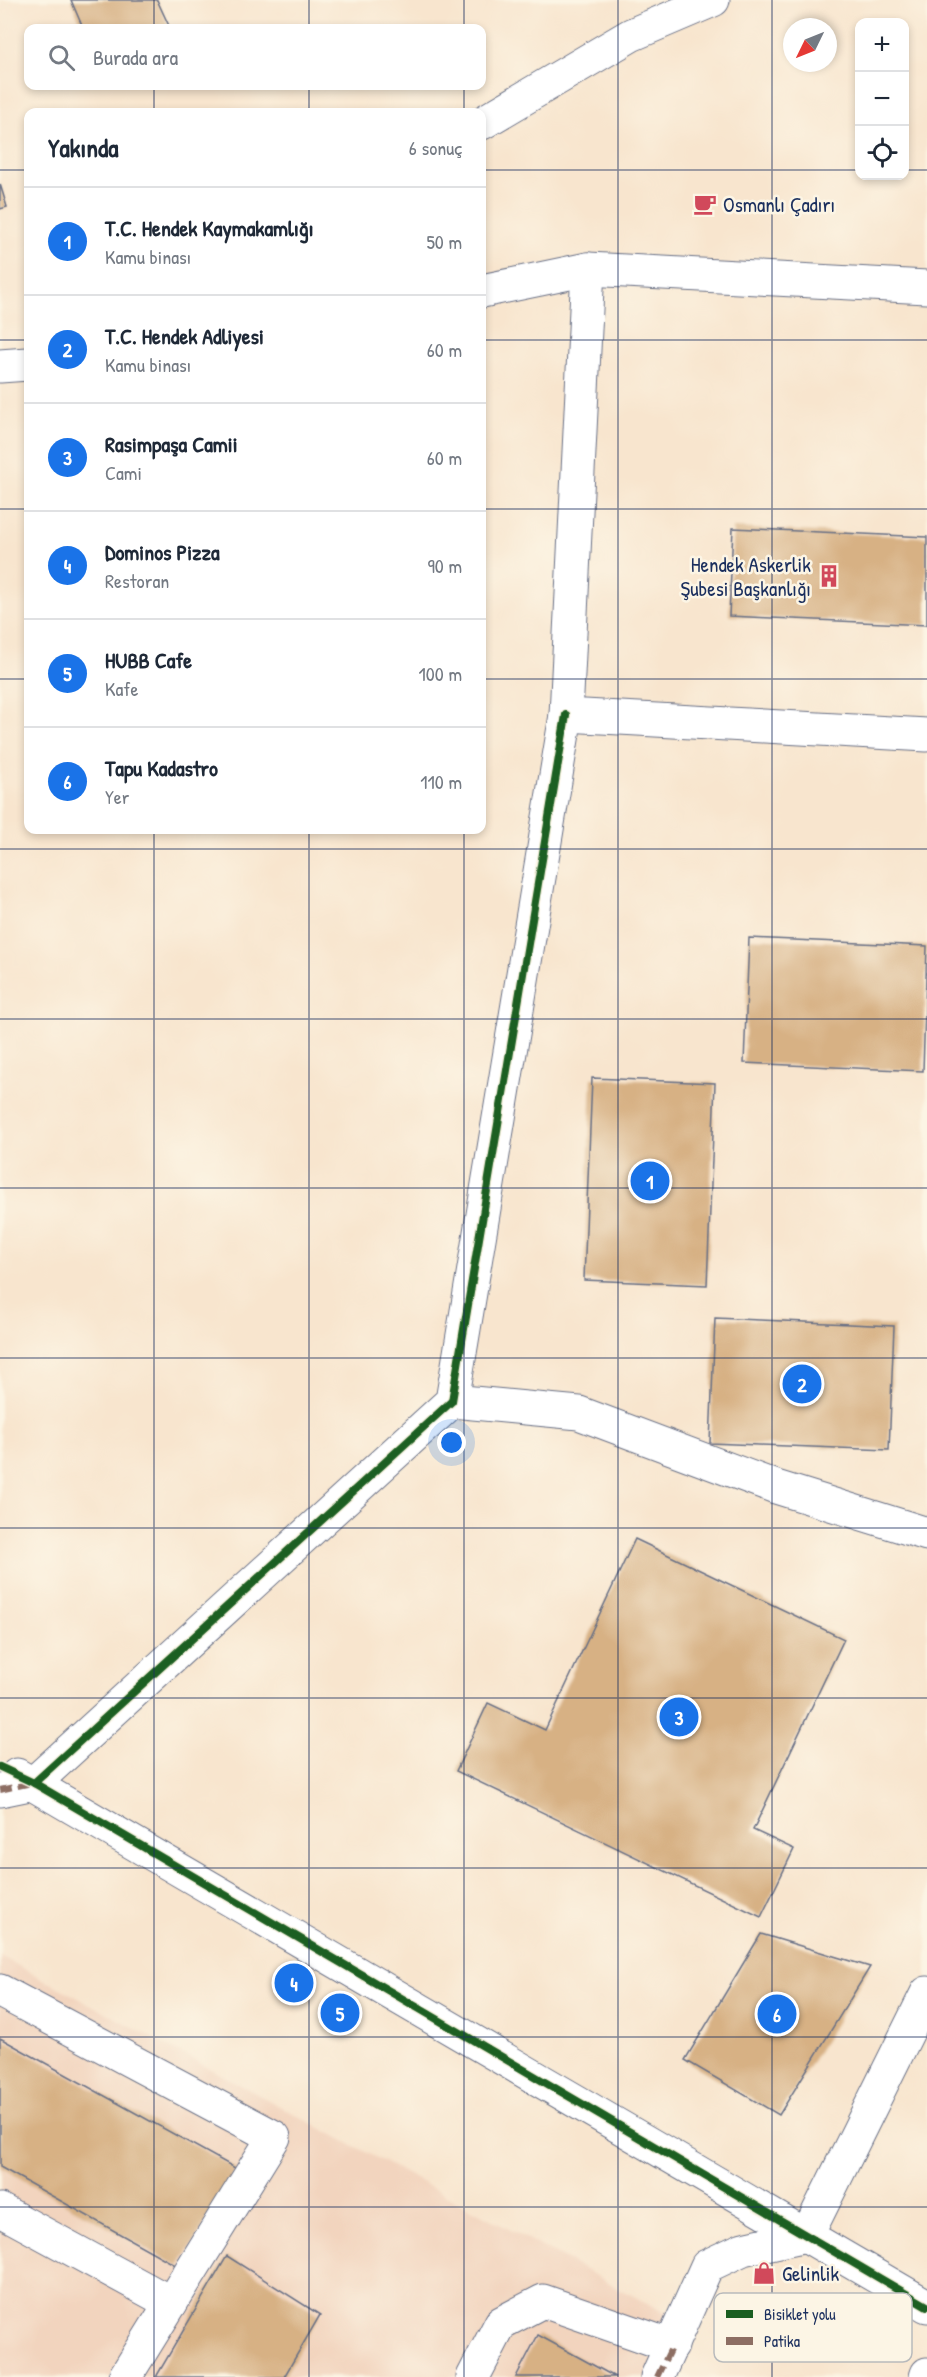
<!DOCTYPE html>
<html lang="tr">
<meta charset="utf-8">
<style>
body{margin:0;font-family:"Patrick Hand",sans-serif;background:#f2f2f3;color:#1f2937}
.controls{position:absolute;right:18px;top:18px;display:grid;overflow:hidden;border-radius:12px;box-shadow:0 3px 9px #0003}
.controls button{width:54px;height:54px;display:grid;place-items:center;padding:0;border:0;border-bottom:2px solid #e0e1e3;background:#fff;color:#1f2937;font:30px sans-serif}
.compass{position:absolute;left:783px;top:18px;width:54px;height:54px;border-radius:50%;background:#fff;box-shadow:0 3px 9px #0003;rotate:227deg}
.you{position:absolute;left:452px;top:1443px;width:21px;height:21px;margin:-15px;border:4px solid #fff;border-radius:50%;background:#1a73e8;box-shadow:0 0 0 9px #1a73e833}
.badge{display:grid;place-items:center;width:39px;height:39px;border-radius:50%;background:#1a73e8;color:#fff;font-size:20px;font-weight:700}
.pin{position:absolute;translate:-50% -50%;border:3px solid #fff;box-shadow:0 2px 6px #0006}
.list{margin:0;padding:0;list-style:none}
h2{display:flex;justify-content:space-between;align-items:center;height:78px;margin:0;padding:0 24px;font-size:26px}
h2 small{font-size:20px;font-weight:400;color:#747a83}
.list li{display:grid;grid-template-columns:39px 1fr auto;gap:18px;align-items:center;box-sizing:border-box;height:108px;padding:0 24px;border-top:2px solid #e0e1e3}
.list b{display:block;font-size:22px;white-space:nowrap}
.list p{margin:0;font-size:20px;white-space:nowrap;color:#747a83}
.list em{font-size:20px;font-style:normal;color:#747a83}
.icon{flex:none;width:33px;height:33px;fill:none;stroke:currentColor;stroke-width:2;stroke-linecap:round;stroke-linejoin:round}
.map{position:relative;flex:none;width:927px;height:2377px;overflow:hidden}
.search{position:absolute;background:#fff;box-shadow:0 3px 9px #0003;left:24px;top:24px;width:462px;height:66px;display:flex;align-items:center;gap:15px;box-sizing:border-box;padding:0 21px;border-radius:12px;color:#747a83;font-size:22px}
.panel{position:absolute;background:#fff;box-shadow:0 3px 9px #0003;left:24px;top:108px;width:462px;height:726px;border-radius:12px}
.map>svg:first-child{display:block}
.built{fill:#f2d4be}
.building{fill:#d7b184}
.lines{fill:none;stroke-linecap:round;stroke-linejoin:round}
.minor-casing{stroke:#686f85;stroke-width:35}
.minor{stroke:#fff;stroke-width:33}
.quiet{stroke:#8d6e63;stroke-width:6;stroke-dasharray:12 6;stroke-linecap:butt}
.cycleway-casing{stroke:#fcf5e5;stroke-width:11}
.cycleway{stroke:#1b5e20;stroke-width:8}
.grid{fill:none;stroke:#1b2f5e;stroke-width:1.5;stroke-opacity:0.55}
.labels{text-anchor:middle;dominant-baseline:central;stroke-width:5;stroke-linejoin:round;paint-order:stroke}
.poi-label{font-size:21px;fill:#1b2f5e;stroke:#fcf5e5;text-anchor:start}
.key{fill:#fcf5e5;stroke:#b8babc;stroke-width:1.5}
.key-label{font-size:16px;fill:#1b2f5e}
</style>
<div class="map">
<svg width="927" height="2377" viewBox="0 0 927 2377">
<rect width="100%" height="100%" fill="#fcf5e5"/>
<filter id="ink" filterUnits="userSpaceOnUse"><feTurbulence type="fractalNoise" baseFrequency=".0167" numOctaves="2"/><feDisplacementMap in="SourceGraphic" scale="12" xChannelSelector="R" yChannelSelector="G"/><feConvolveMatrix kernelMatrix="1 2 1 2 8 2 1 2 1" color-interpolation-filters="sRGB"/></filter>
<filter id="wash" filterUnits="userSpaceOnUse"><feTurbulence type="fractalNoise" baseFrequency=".008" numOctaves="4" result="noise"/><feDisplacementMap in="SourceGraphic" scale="24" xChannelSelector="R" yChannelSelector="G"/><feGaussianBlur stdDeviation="1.35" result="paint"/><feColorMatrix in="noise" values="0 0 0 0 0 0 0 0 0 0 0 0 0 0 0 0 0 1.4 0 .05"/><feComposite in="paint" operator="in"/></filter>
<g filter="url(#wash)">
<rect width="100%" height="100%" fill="#f8e5ce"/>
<!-- built -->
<polygon class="built" points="0,1956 682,2322 657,2377 0,2377"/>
<g id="blocks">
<!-- building -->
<g class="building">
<polygon points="71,0 157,0 170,28 83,28"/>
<polygon points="0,184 7,207 0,209"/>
<polygon points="733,528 927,537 927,625 729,616"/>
<polygon points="749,938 927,946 923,1071 744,1063"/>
<polygon points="592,1078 715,1083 707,1285 584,1280"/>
<polygon points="715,1318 894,1326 889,1450 710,1443"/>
<polygon points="635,1539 844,1639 753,1830 794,1849 761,1917 456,1771 488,1703 545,1730"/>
<polygon points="761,1934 870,1967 779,2115 685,2060"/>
<polygon points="0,2038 237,2169 179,2267 0,2167"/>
<polygon points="227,2256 320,2315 284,2377 156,2377"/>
<polygon points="538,2335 615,2377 516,2377"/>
</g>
</g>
</g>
<g filter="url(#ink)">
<use href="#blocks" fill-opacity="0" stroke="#686f85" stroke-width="1.5"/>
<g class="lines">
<!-- minor casing -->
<g class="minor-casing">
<g id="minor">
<polyline points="482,123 631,35 713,0"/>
<polyline points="588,269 566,715 927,735"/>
<polyline points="482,291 588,269 927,287"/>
<polyline points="0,366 28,364"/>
<polyline points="452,1401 579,1413 776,1487 927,1534"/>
<polyline points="17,1775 927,2306"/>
<polyline points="0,1790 34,1783 452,1401 566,715"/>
<polyline points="0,1991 274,2137 125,2377"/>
<polyline points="0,2210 171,2303"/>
<polyline points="473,2377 501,2323 543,2301 672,2346"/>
<polyline points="657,2377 707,2266 743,2249 807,2235 927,1993"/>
<polyline points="926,2377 927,2374"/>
</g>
</g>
<!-- minor -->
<use href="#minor" class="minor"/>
<!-- quiet -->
<g class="quiet">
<polyline points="0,1790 32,1783"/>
<polyline points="657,2377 672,2346"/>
</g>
<!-- cycleway casing -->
<g class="cycleway-casing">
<g id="cycleway">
<polyline points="0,1767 34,1783 927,2306"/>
<polyline points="34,1783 452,1401 566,715"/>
</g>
</g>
<!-- cycleway -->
<use href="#cycleway" class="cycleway"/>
</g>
</g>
<!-- grid -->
<path class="grid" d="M154 0V28M309 0V28M464 0V28M618 0V2377M772 0V2377M154 86V112M309 86V112M464 86V112M0 170H28M482 170H860M904 170H927M0 340H28M482 340H927M0 509H28M482 509H927M0 679H28M482 679H927M154 830V2377M309 830V2377M464 830V2377M0 849H927M0 1019H927M0 1188H927M0 1358H927M0 1528H927M0 1698H927M0 1868H927M0 2037H927M0 2207H927"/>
<!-- icons -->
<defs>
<g id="cafe-bare" transform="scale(1.8)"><path d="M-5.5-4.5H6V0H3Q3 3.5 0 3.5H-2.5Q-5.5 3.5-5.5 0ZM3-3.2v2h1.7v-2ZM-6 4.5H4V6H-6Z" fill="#d1495b" stroke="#fcf5e5" stroke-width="2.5" paint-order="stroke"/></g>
<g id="building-bare" transform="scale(1.8)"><path d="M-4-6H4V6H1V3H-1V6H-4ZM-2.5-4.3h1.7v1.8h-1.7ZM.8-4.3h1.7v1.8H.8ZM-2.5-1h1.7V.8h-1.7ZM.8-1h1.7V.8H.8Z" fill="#d1495b" stroke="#fcf5e5" stroke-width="2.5" paint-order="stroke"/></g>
<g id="shop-bare" transform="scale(1.8)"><path d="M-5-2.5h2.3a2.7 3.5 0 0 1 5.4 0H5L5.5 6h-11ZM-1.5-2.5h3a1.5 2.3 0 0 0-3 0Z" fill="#d1495b" stroke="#fcf5e5" stroke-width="2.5" paint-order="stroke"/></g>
</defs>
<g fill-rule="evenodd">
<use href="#cafe-bare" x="705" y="204"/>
<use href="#building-bare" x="829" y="576"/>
<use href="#shop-bare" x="764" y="2273"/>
</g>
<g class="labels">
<!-- poi labels -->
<g class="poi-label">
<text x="723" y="204">Osmanlı Çadırı</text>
<text x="811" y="564" text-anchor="end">Hendek Askerlik<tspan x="811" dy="24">Şubesi Başkanlığı</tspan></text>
<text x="782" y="2273">Gelinlik</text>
</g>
</g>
<!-- legend -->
<rect x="714" y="2293" width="198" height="69" rx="9" class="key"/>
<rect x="726" y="2310" width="27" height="8" fill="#1b5e20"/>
<rect x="726" y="2337" width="27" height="8" fill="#8d6e63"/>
<g class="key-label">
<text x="764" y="2320">Bisiklet yolu</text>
<text x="764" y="2347">Patika</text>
</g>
</svg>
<div class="controls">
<button>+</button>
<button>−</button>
<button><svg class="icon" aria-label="locate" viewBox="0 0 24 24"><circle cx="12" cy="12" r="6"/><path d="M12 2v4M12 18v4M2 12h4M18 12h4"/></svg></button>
</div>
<svg class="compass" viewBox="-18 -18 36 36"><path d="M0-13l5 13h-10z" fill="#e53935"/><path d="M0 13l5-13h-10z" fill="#747a83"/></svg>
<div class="you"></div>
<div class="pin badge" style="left:650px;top:1181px">1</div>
<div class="pin badge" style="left:802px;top:1384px">2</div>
<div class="pin badge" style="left:679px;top:1717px">3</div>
<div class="pin badge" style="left:294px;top:1983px">4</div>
<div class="pin badge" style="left:340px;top:2013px">5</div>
<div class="pin badge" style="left:777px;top:2014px">6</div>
<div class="search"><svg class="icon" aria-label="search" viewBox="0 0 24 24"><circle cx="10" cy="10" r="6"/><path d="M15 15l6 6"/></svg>Burada ara</div>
<section class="panel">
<h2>Yakında<small>6 sonuç</small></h2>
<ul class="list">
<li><span class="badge">1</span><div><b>T.C. Hendek Kaymakamlığı</b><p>Kamu binası</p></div><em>50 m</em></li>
<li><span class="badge">2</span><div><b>T.C. Hendek Adliyesi</b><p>Kamu binası</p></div><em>60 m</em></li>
<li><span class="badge">3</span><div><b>Rasimpaşa Camii</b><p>Cami</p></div><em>60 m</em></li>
<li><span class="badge">4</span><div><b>Dominos Pizza</b><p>Restoran</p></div><em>90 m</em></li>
<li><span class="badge">5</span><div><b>HUBB Cafe</b><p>Kafe</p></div><em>100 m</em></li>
<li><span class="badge">6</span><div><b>Tapu Kadastro</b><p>Yer</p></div><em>110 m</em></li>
</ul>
</section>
</div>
